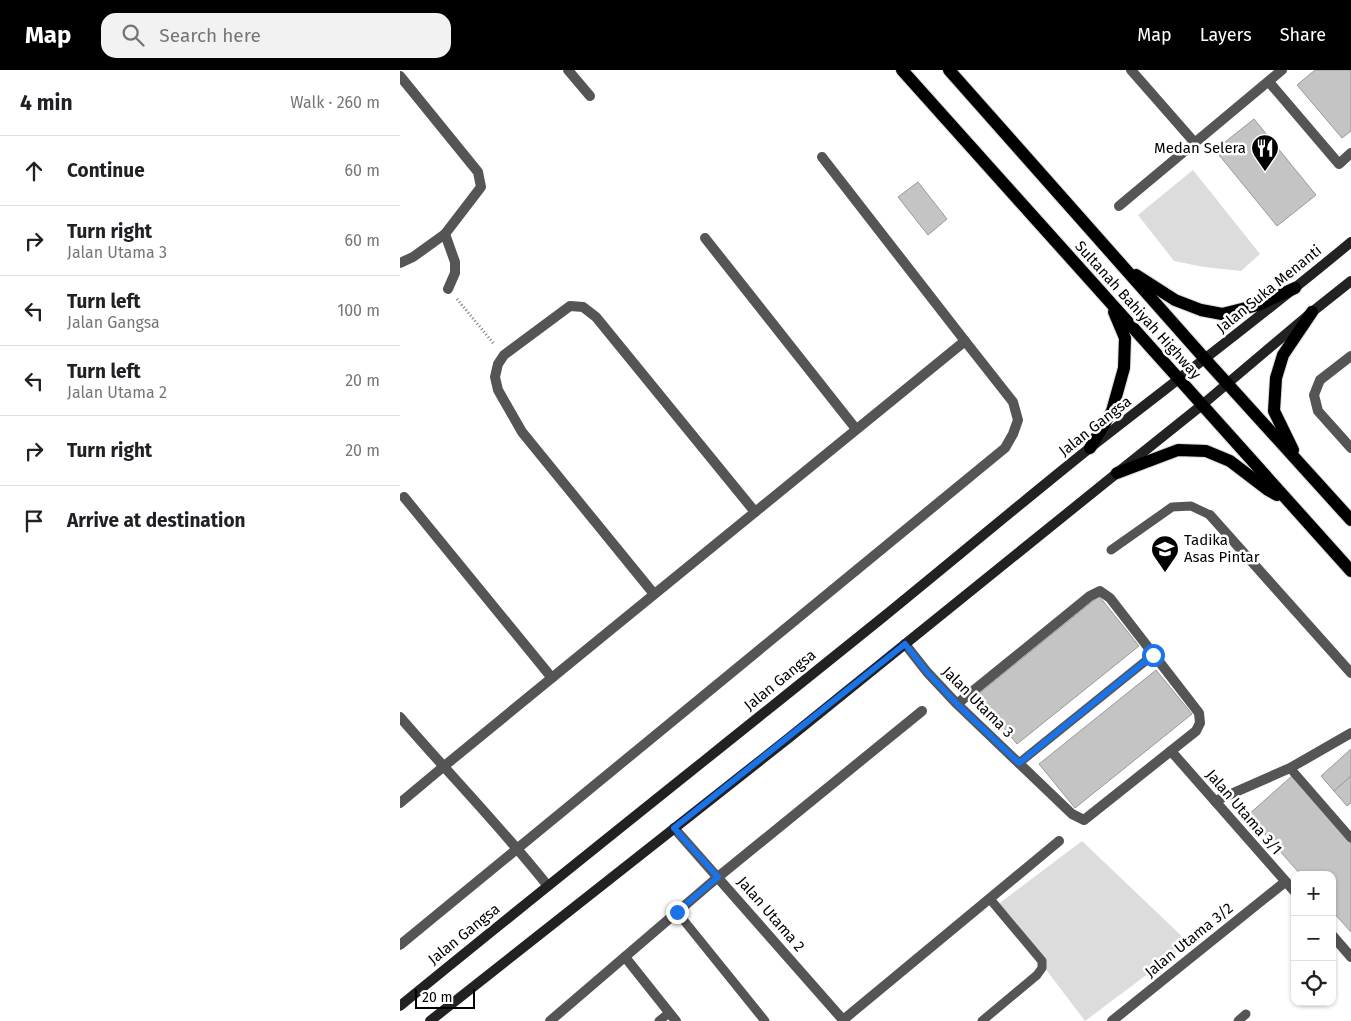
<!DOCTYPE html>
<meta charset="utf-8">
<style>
body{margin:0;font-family:"Fira Sans",sans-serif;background:#f2f2f2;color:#202124}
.controls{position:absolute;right:15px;bottom:15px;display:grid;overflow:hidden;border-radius:10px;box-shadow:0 1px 4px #0004}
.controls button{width:45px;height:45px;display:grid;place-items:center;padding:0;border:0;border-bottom:1px solid #e0e0e0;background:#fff;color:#202124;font:25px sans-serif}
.scale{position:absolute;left:15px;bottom:12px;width:60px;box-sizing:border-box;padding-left:5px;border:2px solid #000;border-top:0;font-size:14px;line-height:18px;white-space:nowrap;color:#000;-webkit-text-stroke:4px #fff;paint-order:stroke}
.stop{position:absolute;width:15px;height:15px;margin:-11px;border:4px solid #1a73e8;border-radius:50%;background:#fff}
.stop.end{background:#1a73e8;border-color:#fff;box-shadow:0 1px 5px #0008}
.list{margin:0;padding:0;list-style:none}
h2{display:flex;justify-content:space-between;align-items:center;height:65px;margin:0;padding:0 20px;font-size:21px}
h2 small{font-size:16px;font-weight:400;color:#757577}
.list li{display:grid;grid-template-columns:32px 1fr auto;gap:15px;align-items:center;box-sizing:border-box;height:70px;padding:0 20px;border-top:1px solid #e0e0e0}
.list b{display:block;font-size:19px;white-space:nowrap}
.list p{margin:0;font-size:16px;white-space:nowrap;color:#757577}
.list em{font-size:16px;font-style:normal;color:#757577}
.icon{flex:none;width:28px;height:28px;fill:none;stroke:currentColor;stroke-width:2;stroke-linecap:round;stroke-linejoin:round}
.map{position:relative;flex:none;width:951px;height:951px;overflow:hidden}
header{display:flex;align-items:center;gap:30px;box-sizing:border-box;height:70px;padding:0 25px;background:#000;color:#fff}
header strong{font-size:24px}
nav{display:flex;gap:28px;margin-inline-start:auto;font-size:18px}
.search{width:350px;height:45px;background:#f2f2f2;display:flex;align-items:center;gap:12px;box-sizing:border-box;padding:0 18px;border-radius:15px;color:#757577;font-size:19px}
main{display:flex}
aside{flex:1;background:#fff}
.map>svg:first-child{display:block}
.green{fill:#dcdcdc}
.building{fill:#c4c4c4;stroke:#999}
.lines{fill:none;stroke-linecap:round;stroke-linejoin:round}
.primary-casing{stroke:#dbdbdb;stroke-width:14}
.path{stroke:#777;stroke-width:3;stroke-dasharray:1 2.5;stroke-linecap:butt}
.service{stroke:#555;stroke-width:9}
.minor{stroke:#555;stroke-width:10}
.secondary{stroke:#222;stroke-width:10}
.primary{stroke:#000;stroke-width:12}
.route{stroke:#1a73e8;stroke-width:6}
.labels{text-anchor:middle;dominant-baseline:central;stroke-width:5;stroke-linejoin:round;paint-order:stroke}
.poi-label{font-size:15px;fill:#000;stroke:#fff;text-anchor:end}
.street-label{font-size:15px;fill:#000;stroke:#fff}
</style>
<header>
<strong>Map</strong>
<div class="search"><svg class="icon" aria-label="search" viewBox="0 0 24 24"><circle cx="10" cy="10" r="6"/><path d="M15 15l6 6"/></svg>Search here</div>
<nav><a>Map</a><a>Layers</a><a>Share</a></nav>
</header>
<main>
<aside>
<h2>4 min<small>Walk · 260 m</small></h2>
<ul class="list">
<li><svg class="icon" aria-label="ahead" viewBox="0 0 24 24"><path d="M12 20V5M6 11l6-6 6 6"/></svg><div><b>Continue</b></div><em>60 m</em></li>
<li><svg class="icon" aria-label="right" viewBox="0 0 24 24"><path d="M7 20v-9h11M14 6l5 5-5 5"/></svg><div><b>Turn right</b><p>Jalan Utama 3</p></div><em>60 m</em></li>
<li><svg class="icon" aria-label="left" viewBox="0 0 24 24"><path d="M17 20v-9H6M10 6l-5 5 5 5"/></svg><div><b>Turn left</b><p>Jalan Gangsa</p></div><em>100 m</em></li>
<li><svg class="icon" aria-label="left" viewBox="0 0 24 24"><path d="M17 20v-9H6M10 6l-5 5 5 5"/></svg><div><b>Turn left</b><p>Jalan Utama 2</p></div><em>20 m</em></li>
<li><svg class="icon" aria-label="right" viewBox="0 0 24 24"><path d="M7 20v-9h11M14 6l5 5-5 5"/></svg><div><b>Turn right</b></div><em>20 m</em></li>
<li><svg class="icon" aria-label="arrive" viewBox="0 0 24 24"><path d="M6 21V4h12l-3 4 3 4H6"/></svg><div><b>Arrive at destination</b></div></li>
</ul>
</aside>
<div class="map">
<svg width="951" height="951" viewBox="0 0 951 951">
<rect width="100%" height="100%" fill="#fff"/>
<!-- green -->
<g class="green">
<polygon points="793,100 860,184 841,201 804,197 774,191 738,145"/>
<polygon points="682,771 789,873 685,951 597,835"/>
</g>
<!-- building -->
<g class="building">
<polygon points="915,0 951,0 951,61 942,68 897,15"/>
<polygon points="854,49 916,125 877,156 815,80"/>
<polygon points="518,112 547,149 528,165 498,127"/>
<polygon points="699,526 739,576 617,674 577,625"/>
<polygon points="756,600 792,644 675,738 639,694"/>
<polygon points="951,679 951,706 934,721 921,706"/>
<polygon points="892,706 951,773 951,862 932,841 932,805 901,805 848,745"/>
<polygon points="951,706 951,733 947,736 934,721"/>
</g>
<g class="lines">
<!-- primary casing -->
<g class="primary-casing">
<g id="primary">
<polyline points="502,0 951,501"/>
<polyline points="549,0 805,289 951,450"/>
<polyline points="736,205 775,230 801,240 822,244 858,235 895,218"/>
<polyline points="690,378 712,341 724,298 725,268 714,242"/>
<polyline points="893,380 874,341 876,308 883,285 912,242"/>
<polyline points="717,403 778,380 806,381 830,391 868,420 877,425"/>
</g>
</g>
<!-- path -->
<polyline class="path" points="57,229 94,274"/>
<!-- service -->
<g class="service">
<polyline points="711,480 772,437 791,436 810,445"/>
<polyline points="619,693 753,585"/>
<polyline points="890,698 951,768"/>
<polyline points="277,842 365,951"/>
<polyline points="259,951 269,943"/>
<polyline points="582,951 637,905 642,898 642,891 590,829"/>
<polyline points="838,951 846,944"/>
</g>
<!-- minor -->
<g class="minor">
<polyline points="168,0 190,26"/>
<polyline points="731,0 795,73"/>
<polyline points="0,6 78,102 81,117 45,164 13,187 0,193"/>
<polyline points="869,12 939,94 951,83"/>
<polyline points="719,136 882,0"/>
<polyline points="45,164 55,192 55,203 48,219"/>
<polyline points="305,168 456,359"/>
<polyline points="951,286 920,310 914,325 918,341 951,378"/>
<polyline points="4,427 152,608"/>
<polyline points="810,445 951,603"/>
<polyline points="254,524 122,362 98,320 95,307 98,294 104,285 170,236 183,237 196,247 355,442"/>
<polyline points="505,574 527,602 557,634 672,744 684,750 796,661 800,653 799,643 710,528 700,521 690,526 557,634"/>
<path d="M0 647C49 704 101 757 147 815"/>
<polyline points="771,681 895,822"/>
<polyline points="815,731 890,698 951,663"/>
<path d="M0 733 43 697C217 555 390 412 565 271L422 87"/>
<polyline points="274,758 444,951"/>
<polyline points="932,865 951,887"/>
<polyline points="0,875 605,378 613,364 618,350 613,332 565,271"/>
<polyline points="225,887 276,951"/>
<polyline points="443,950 659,771"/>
<polyline points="150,951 318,807 522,641"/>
<polyline points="712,951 885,812"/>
</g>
<!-- secondary -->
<g class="secondary">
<path d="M0 936C160 805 322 677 482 548 552 491 621 433 691 377 778 309 866 243 951 172"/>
<polyline points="30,951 390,667 717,403 802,335 912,242 951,211"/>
</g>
<!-- primary -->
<use href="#primary" class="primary"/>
</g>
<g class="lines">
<!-- route -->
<polyline class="route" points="277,842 318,807 274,758 505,574 527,602 557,634 619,693 753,585"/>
</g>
<!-- icons -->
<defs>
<g id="restaurant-pin" transform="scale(1.4375)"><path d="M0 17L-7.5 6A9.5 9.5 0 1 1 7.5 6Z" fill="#000" stroke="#fff"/><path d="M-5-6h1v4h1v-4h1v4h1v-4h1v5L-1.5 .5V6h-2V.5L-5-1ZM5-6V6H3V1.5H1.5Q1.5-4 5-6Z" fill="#fff"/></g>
<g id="school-pin" transform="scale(1.4375)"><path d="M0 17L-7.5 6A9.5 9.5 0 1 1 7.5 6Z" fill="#000" stroke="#fff"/><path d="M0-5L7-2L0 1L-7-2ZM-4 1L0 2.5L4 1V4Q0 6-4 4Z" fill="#fff"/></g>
</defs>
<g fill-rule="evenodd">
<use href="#restaurant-pin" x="865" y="78"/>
<use href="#school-pin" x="765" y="479"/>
</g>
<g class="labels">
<!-- poi labels -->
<g class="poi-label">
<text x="846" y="78">Medan Selera</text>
<text x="784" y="470" text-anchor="start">Tadika<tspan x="784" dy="17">Asas Pintar</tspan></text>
</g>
<!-- street labels -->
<g class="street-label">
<text transform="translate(869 219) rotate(-39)">Jalan Suka Menanti</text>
<text transform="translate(738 240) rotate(48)">Sultanah Bahiyah Highway</text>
<text transform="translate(695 356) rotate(-38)">Jalan Gangsa</text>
<text transform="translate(380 610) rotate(-39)">Jalan Gangsa</text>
<text transform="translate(578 632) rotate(45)">Jalan Utama 3</text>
<text transform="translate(844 742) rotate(49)">Jalan Utama 3/1</text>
<text transform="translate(371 844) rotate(49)">Jalan Utama 2</text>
<text transform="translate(64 864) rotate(-39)">Jalan Gangsa</text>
<text transform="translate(789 870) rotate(-39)">Jalan Utama 3/2</text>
</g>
</g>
</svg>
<div class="controls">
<button>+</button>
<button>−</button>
<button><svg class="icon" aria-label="locate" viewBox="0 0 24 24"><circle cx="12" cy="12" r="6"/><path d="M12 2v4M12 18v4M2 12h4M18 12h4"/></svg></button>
</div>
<div class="scale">20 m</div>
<div class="stop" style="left:753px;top:585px"></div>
<div class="stop end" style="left:277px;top:842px"></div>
</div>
</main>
